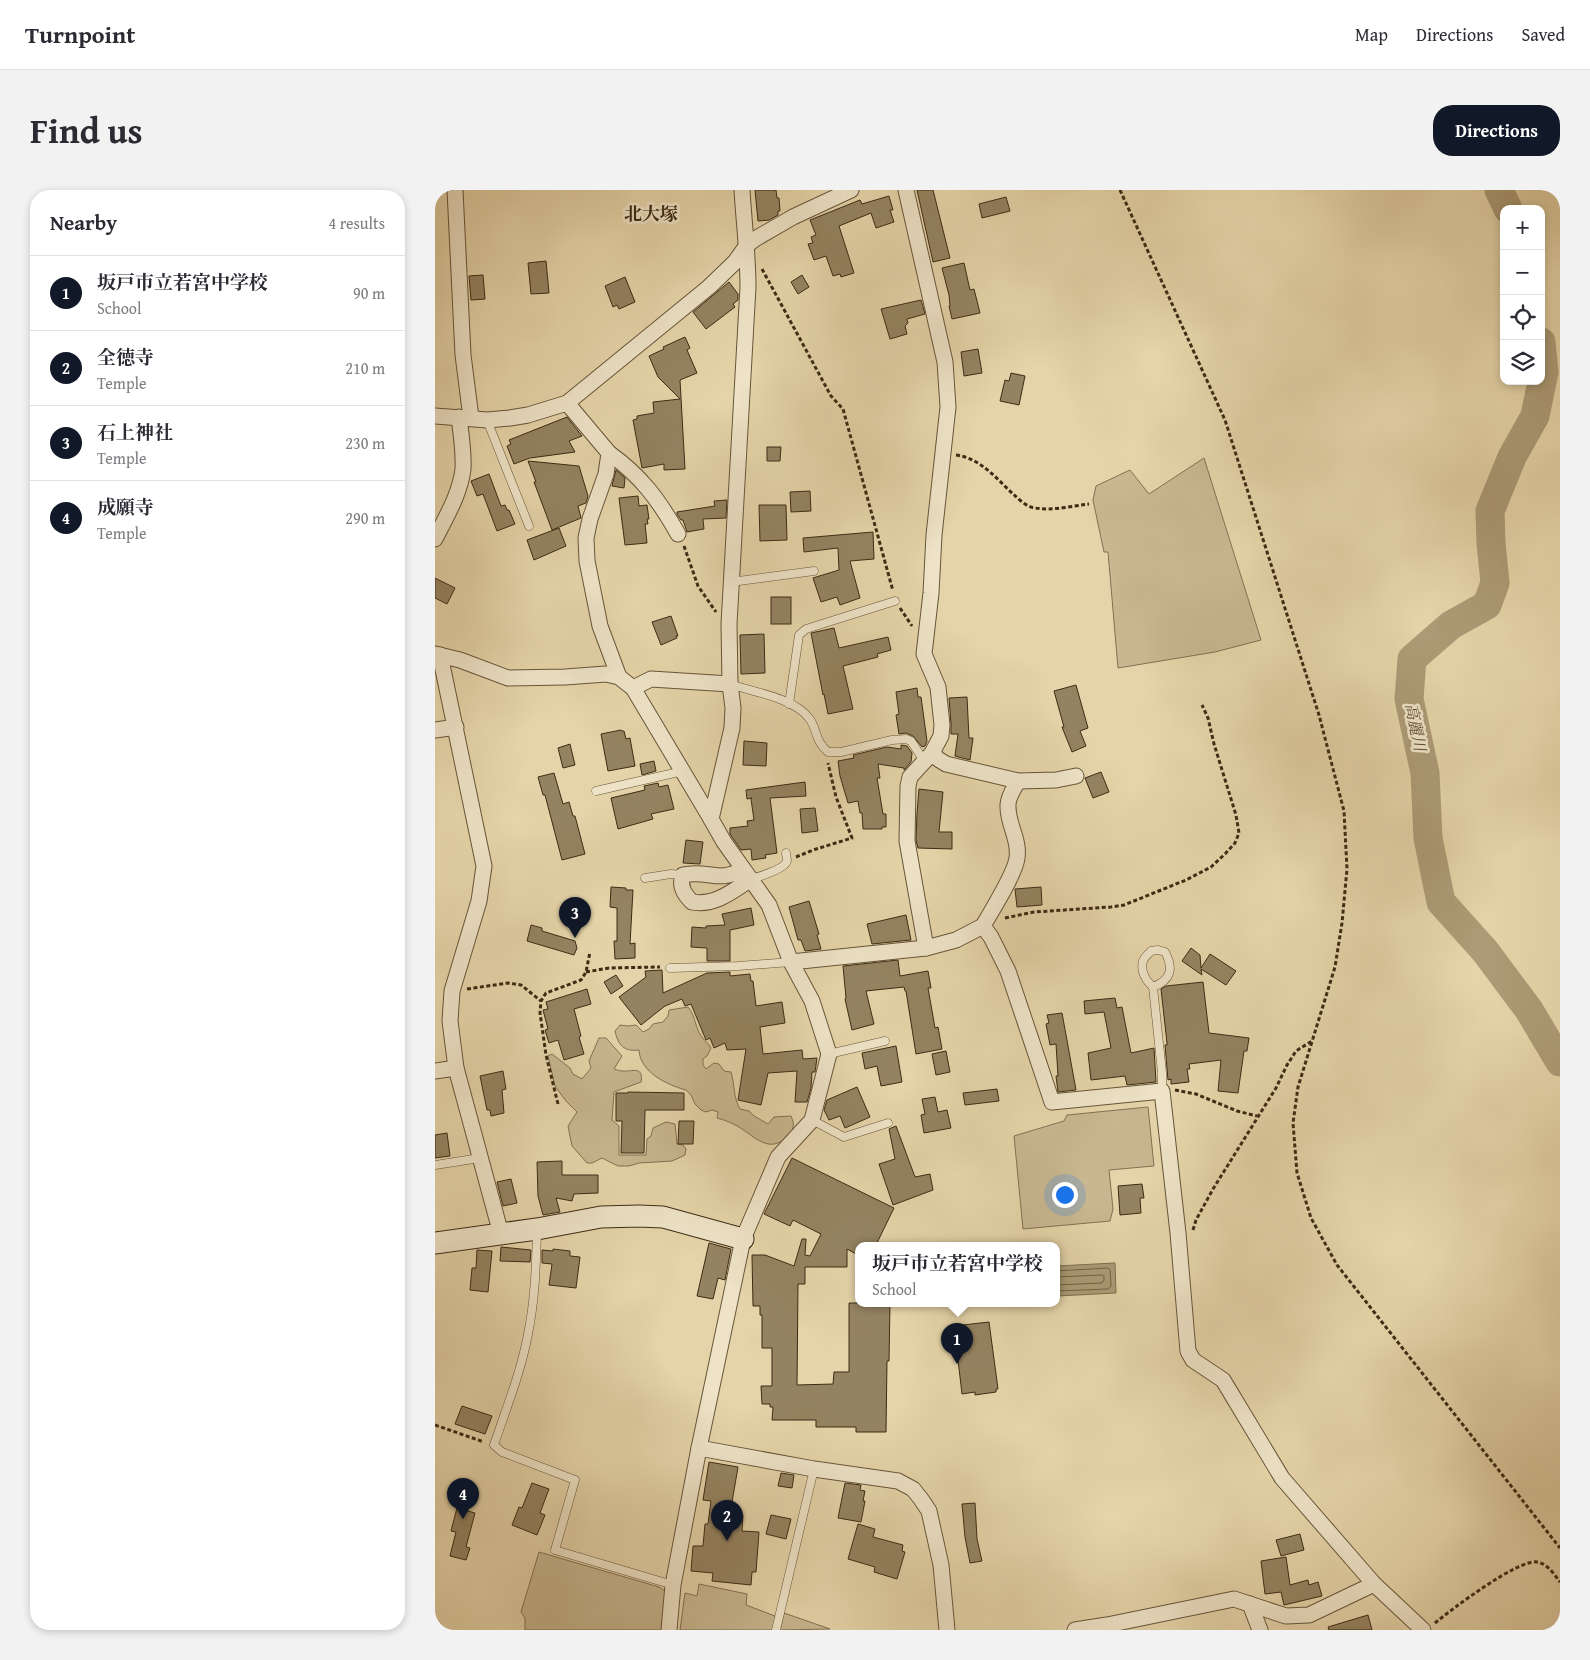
<!DOCTYPE html>
<meta charset="utf-8">
<style>
body{margin:0;font-family:"Gentium Book Plus","Noto Serif JP",serif;background:#f2f2f3;color:#2b2b33}
.controls{position:absolute;right:15px;top:15px;display:grid;overflow:hidden;border-radius:10px;box-shadow:0 2px 8px #0003}
.controls button{width:45px;height:45px;display:grid;place-items:center;padding:0;border:0;border-bottom:1px solid #e1e1e2;background:#fff;color:#2b2b33;font:25px sans-serif}
.you{position:absolute;left:629px;top:1004px;width:18px;height:18px;margin:-12px;border:4px solid #fff;border-radius:50%;background:#1a73e8;box-shadow:0 0 0 8px #1a73e833}
.badge{display:grid;place-items:center;width:32px;height:32px;border-radius:50%;background:#111827;color:#fff;font-size:16px;font-weight:700}
.pin{position:absolute;translate:-50% -41px;filter:drop-shadow(0 1px 2px #0008)}
.pin::after{content:'';position:absolute;top:26px;width:18px;height:15px;background:inherit;clip-path:polygon(0 0,100% 0,50% 100%)}
.popup{position:absolute;left:420px;top:1052px;width:205px;height:65px;box-sizing:border-box;display:grid;place-content:center;border-radius:10px;background:#fff;filter:drop-shadow(0 1px 4px #0005);font-size:16px;white-space:nowrap;color:#7c7c81}
.popup b{font-size:19px;color:#2b2b33}
.popup::after{content:'';position:absolute;left:50%;top:100%;margin-left:-10px;border:10px solid transparent;border-top-color:#fff}
.list{margin:0;padding:0;list-style:none}
h2{display:flex;justify-content:space-between;align-items:center;height:65px;margin:0;padding:0 20px;font-size:21px}
h2 small{font-size:16px;font-weight:400;color:#7c7c81}
.list li{display:grid;grid-template-columns:32px 1fr auto;gap:15px;align-items:center;box-sizing:border-box;height:75px;padding:0 20px;border-top:1px solid #e1e1e2}
.list b{display:block;font-size:19px;white-space:nowrap}
.list p{margin:0;font-size:16px;white-space:nowrap;color:#7c7c81}
.list em{font-size:16px;font-style:normal;color:#7c7c81}
.icon{flex:none;width:28px;height:28px;fill:none;stroke:currentColor;stroke-width:2;stroke-linecap:round;stroke-linejoin:round}
.map{position:relative;flex:none;width:1125px;height:1440px;overflow:hidden;border-radius:20px}
header{display:flex;align-items:center;gap:30px;box-sizing:border-box;height:70px;padding:0 25px;background:#fff;border-bottom:1px solid #e1e1e2}
header strong{font-size:24px}
nav{display:flex;gap:28px;margin-inline-start:auto;font-size:18px}
.intro{display:flex;align-items:center;justify-content:space-between;box-sizing:border-box;height:120px;padding:0 30px}
h1{margin:0;font-size:35px}
.button{padding:12px 22px;border-radius:20px;background:#111827;color:#fff;font-size:18px;font-weight:700}
main{display:flex;gap:30px;padding:0 30px}
aside{flex:1;background:#fff;border-radius:20px;box-shadow:0 2px 8px #0003}
.map>svg:first-child{display:block}
.green{fill:#c8b790;stroke:#827152}
.water{fill:#ac9b76;stroke:#806e4f}
.lines{fill:none;stroke-linecap:round;stroke-linejoin:round}
.shore{stroke:#746345;stroke-width:1}
.river{stroke:#ac9b76;stroke-width:29}
.building{fill:#948361;stroke:#3d2b14}
.lane-casing{stroke:#675539;stroke-width:9}
.street-casing{stroke:#675539;stroke-width:17}
.secondary-casing{stroke:#3d2b14;stroke-width:23}
.path{stroke:#3d2b14;stroke-width:3;stroke-dasharray:4 2.5;stroke-linecap:butt}
.lane{stroke:#eee3c7;stroke-width:8}
.street{stroke:#eee3c7;stroke-width:15}
.secondary{stroke:#eee3c7;stroke-width:21}
.labels{text-anchor:middle;dominant-baseline:central;stroke-width:5;stroke-linejoin:round;paint-order:stroke}
.water-label{font-size:16px;font-style:italic;fill:#59472c;stroke:#eee3c7}
.quarter-label{font-size:18px;font-weight:bold;fill:#3d2b14;stroke:#eee3c7}
</style>
<header>
<strong>Turnpoint</strong>
<nav><a>Map</a><a>Directions</a><a>Saved</a></nav>
</header>
<div class="intro"><h1>Find us</h1><a class="button">Directions</a></div>
<main>
<aside>
<h2>Nearby<small>4 results</small></h2>
<ul class="list">
<li><span class="badge">1</span><div><b>坂戸市立若宮中学校</b><p>School</p></div><em>90 m</em></li>
<li><span class="badge">2</span><div><b>全徳寺</b><p>Temple</p></div><em>210 m</em></li>
<li><span class="badge">3</span><div><b>石上神社</b><p>Temple</p></div><em>230 m</em></li>
<li><span class="badge">4</span><div><b>成願寺</b><p>Temple</p></div><em>290 m</em></li>
</ul>
</aside>
<div class="map">
<svg width="1125" height="1440" viewBox="0 0 1125 1440">
<rect width="100%" height="100%" fill="#e5d4a9"/>
<filter id="stains"><feTurbulence type="fractalNoise" baseFrequency=".004" numOctaves="4"/><feColorMatrix values="0 0 0 0 .2 0 0 0 0 .09 0 0 0 0 .02 0 0 0 .5 -.17"/></filter>
<radialGradient id="worn" r=".72"><stop offset=".6" stop-color="#630" stop-opacity="0"/><stop offset="1" stop-color="#630" stop-opacity=".3"/></radialGradient>
<!-- green -->
<g class="green">
<polygon points="769,268 826,450 780,462 683,478 673,362 669,362 658,310 661,296 695,280 714,304"/>
<path d="M253 817C260 825 260 836 265 844 268 850 273 852 276 858L272 866 268 869V875L271 879 279 873 284 874 289 881 296 882C300 895 298 907 305 919L314 921 319 926 333 934 339 927 356 926C360 935 359 940 352 947 334 964 320 947 304 937 297 933 290 930 282 928L283 922 277 920 271 922 266 920 260 914 256 905 251 900C232 895 205 882 204 860 189 862 183 855 180 841L185 835 193 836 201 835 208 842 214 839 218 834 228 832 233 826 234 820Z"/>
<path d="M164 848H171L187 866 179 879C182 880 185 881 188 881 196 882 209 875 206 892L179 902 177 930 184 936V965H211L212 949 216 946 218 938 231 932 240 934 242 954 248 955 251 959 250 965 237 971 204 973 194 976H183L167 968 157 973H152L137 956 133 936 142 922 131 911 120 896 113 866 117 864 135 878 138 884 147 889 156 878 154 871Z"/>
<polygon points="713,917 719,976 674,980 678,1019 675,1031 588,1039 579,946 629,931 632,925"/>
<polygon points="104,1362 224,1397 233,1403 228,1440 90,1440 90,1428 86,1422"/>
<polygon points="264,1394 312,1404 311,1415 340,1426 338,1440 245,1440 250,1403 262,1406"/>
<polygon points="349,1423 395,1439 345,1440"/>
</g>
<!-- water -->
<polygon class="water" points="680,1073 681,1103 623,1106 621,1076"/>
<g class="lines">
<!-- shore -->
<g class="shore">
<polyline points="621,1081 673,1078 675,1080 676,1096 673,1099 621,1101"/>
<polyline points="621,1087 667,1085 669,1086 669,1090 667,1093 621,1095"/>
</g>
<!-- river -->
<g class="river">
<polyline points="1064,0 1073,19"/>
<polyline points="1106,152 1109,182 1100,226 1077,267 1055,321 1056,353 1060,393 1052,415 1016,435 977,469 974,509 990,583 993,648 1006,712 1050,761 1094,820 1125,872"/>
</g>
</g>
<!-- building -->
<g class="building">
<polygon points="320,0 341,0 342,8 344,8 345,21 343,21 343,25 334,30 323,31"/>
<polygon points="482,0 498,0 515,68 498,72"/>
<polygon points="454,6 458,20 455,20 459,32 441,38 436,23 404,36 419,83 406,87 405,84 398,86 391,66 379,70 373,54 378,53 376,47 381,45 375,30 425,10 427,14"/>
<polygon points="571,7 575,21 547,28 544,14"/>
<polygon points="111,71 114,103 96,104 93,73"/>
<polygon points="529,73 535,100 539,99 545,123 517,129 514,116 515,116 514,105 507,78"/>
<polygon points="48,85 50,109 36,110 34,86"/>
<polygon points="367,85 374,97 363,104 356,92"/>
<polygon points="190,87 200,112 184,119 182,115 178,117 170,96"/>
<polygon points="294,92 303,104 303,110 298,114 300,117 271,139 258,122"/>
<polygon points="486,110 490,124 472,129 473,133 470,136 472,144 455,149 446,119"/>
<polygon points="250,147 255,158 252,160 262,183 245,190 250,279 229,280 229,274 207,278 198,230 202,229 202,226 219,223 218,212 245,209 223,187 214,166 229,159 228,157"/>
<polygon points="543,159 547,183 529,186 526,162"/>
<polygon points="576,183 590,186 584,215 565,211 570,190 574,191"/>
<polygon points="132,227 147,246 134,251 140,262 95,268 79,274 72,256 76,254 74,250"/>
<polygon points="332,257 346,257 345,271 332,271"/>
<polygon points="93,271 144,276 153,306 151,313 143,316 146,328 117,340 99,292 101,292"/>
<polygon points="181,280 190,288 189,298 177,296"/>
<polygon points="54,284 66,316 70,315 72,320 74,320 80,334 62,341 48,304 42,306 36,291"/>
<polygon points="375,301 376,321 356,322 355,302"/>
<polygon points="203,306 204,316 212,315 214,329 212,329 213,334 210,334 212,353 190,355 184,308"/>
<polygon points="292,310 291,328 268,329 269,339 252,342 248,330 246,330 242,324 242,322 280,316 279,311"/>
<polygon points="324,315 351,315 352,350 325,351"/>
<polygon points="124,338 131,356 99,370 92,350"/>
<polygon points="438,342 439,369 415,371 425,408 405,415 402,407 386,412 378,388 404,380 403,358 369,362 368,348"/>
<polygon points="0,388 20,398 12,414 0,408"/>
<rect x="336" y="407" width="20" height="27"/>
<polygon points="236,426 243,446 241,446 242,448 226,455 217,432"/>
<polygon points="399,438 404,458 453,447 456,460 442,464 443,467 408,476 418,519 393,524 389,504 388,505 376,443"/>
<polygon points="329,444 330,483 306,484 305,445"/>
<polygon points="641,495 653,538 645,541 651,556 637,562 627,537 629,537 619,501"/>
<polygon points="482,498 483,507 486,507 492,551 490,556 487,557 478,546 471,543 464,544 461,525 464,524 461,502"/>
<polygon points="532,507 534,548 538,548 535,570 520,566 523,544 516,544 516,534 514,508"/>
<polygon points="186,540 187,541 189,541 191,549 195,548 200,576 173,581 166,544"/>
<polygon points="309,551 332,553 331,576 308,575"/>
<polygon points="135,554 140,575 128,578 123,558"/>
<polygon points="466,555 472,556 477,563 476,572 469,580 469,578 443,574 445,588 442,588 448,624 451,624 451,637 447,637 447,639 428,639 427,623 425,623 423,611 413,613 405,586 403,571 419,568 418,565 452,557 466,559"/>
<polygon points="219,571 221,581 207,585 205,574"/>
<polygon points="666,582 674,602 658,608 650,588"/>
<polygon points="119,583 128,614 134,612 138,626 140,626 150,664 127,670 110,605 108,605 103,587"/>
<polygon points="370,592 371,606 335,608 342,663 330,665 331,668 317,670 316,659 306,660 295,644 295,638 313,636 312,631 319,630 316,609 317,608 312,609 311,600"/>
<polygon points="223,593 224,597 233,595 239,619 216,624 218,629 183,639 176,608 210,600 209,596"/>
<polygon points="484,599 508,602 504,642 517,642 517,659 483,658 481,650 482,623"/>
<polygon points="380,618 383,641 367,643 365,619"/>
<polygon points="251,650 268,652 265,674 248,673"/>
<polygon points="176,697 191,698 191,700 198,700 195,754 200,753 200,768 180,769 179,751 182,751 182,718 175,717"/>
<polygon points="606,697 607,715 582,717 580,699"/>
<polygon points="374,711 384,744 382,745 386,759 370,761 366,750 363,750 354,717"/>
<polygon points="316,718 319,735 295,740 295,771 272,771 272,758 256,757 257,737 271,738 271,736 290,735 287,724"/>
<polygon points="471,725 476,750 437,754 432,734"/>
<polygon points="96,735 107,738 107,741 140,751 142,758 139,765 92,751"/>
<polygon points="756,758 765,765 766,778 775,764 801,781 791,795 766,779 767,785 747,771"/>
<polygon points="463,770 465,786 493,781 496,798 493,798 500,838 503,837 507,859 481,864 471,801 470,801 469,797 431,801 439,834 417,840 410,809 411,808 408,776"/>
<polygon points="227,780 228,803 272,783 295,782 295,786 315,784 316,791 318,791 321,816 347,812 350,833 325,837 328,864 367,860 368,869 382,868 380,882 377,882 376,898 372,912 360,912 362,881 333,883 326,915 303,910 311,859 292,860 290,853 279,858 275,848 271,850 256,814 250,816 247,809 230,816 206,835 184,807 211,787 210,781"/>
<polygon points="181,785 188,796 176,804 169,792"/>
<polygon points="768,792 774,843 814,848 812,861 809,861 803,903 783,901 786,870 754,874 755,879 752,879 754,892 736,894 736,889 733,890 730,855 732,855 732,853 726,799 731,796"/>
<polygon points="152,799 156,814 139,819 146,846 144,847 149,864 129,870 123,850 114,853 110,840 113,839 108,820 113,819 111,812"/>
<polygon points="680,808 682,818 687,817 696,863 719,858 721,892 692,895 690,886 656,890 653,863 676,858 669,822 650,824 649,811"/>
<polygon points="627,823 641,900 623,902 621,886 623,886 621,854 615,855 611,834 614,833 612,825"/>
<polygon points="461,856 467,892 446,896 442,876 430,879 427,863"/>
<polygon points="511,861 515,882 501,885 497,864"/>
<polygon points="68,881 71,899 67,900 69,923 56,926 55,920 52,920 45,886"/>
<polygon points="422,897 435,927 410,938 405,926 394,930 389,920 392,910"/>
<polygon points="562,899 564,911 530,915 528,903"/>
<polygon points="193,902 249,903 249,920 210,920 209,963 186,963 187,931 181,931 181,903 193,903"/>
<polygon points="500,907 503,922 512,920 516,938 489,943 486,925 490,924 487,909"/>
<polygon points="244,931 259,931 258,954 243,954"/>
<polygon points="461,936 480,987 495,984 498,1000 458,1015 444,974 460,969 454,939"/>
<polygon points="12,943 15,966 0,968 0,945"/>
<polygon points="357,968 459,1018 441,1055 423,1055 423,1065 412,1059 412,1077 370,1077 370,1094 363,1094 362,1195 398,1194 399,1182 414,1182 414,1113 455,1113 454,1171 452,1171 451,1242 421,1242 421,1237 381,1237 381,1230 337,1230 338,1217 335,1217 335,1214 327,1214 326,1196 337,1196 337,1158 327,1158 327,1125 325,1125 325,1116 318,1116 317,1065 330,1065 359,1076 367,1049 371,1049 370,1065 375,1066 386,1044 358,1030 355,1036 329,1024"/>
<polygon points="127,971 127,985 163,985 163,1003 139,1004 137,1011 121,1008 125,1022 108,1025 103,1006 102,972"/>
<polygon points="76,989 82,1013 68,1016 62,992"/>
<polygon points="707,994 709,1008 705,1008 706,1023 685,1025 683,996"/>
<polygon points="274,1053 296,1059 290,1090 283,1088 278,1109 262,1106"/>
<polygon points="66,1057 96,1060 95,1072 65,1071"/>
<polygon points="118,1059 135,1061 135,1066 145,1067 141,1098 114,1095 117,1074 107,1073 107,1060 118,1061"/>
<polygon points="42,1060 57,1061 53,1102 35,1100 37,1078 41,1078"/>
<polygon points="554,1132 563,1199 561,1199 561,1202 540,1205 540,1202 527,1204 519,1136"/>
<polygon points="27,1216 57,1226 50,1244 20,1234"/>
<polygon points="274,1272 303,1277 295,1324 308,1325 307,1341 324,1342 321,1382 317,1382 316,1395 277,1391 278,1383 256,1381 258,1356 268,1356 270,1334 273,1334 276,1311 268,1310"/>
<polygon points="346,1283 359,1285 357,1298 343,1296"/>
<polygon points="97,1293 114,1299 105,1323 110,1325 102,1345 77,1335 84,1317 87,1318"/>
<polygon points="410,1293 426,1295 425,1300 430,1301 428,1311 430,1311 426,1332 403,1328"/>
<polygon points="540,1313 542,1349 547,1371 535,1373 530,1347 527,1314"/>
<polygon points="22,1318 40,1323 31,1357 35,1358 31,1370 15,1366 21,1342 16,1341"/>
<polygon points="336,1325 356,1329 351,1349 331,1344"/>
<polygon points="423,1334 440,1339 438,1347 468,1355 467,1361 470,1362 462,1389 439,1382 440,1377 413,1369"/>
<polygon points="865,1344 869,1360 846,1366 841,1350"/>
<polygon points="851,1367 855,1395 873,1390 874,1395 883,1392 887,1406 849,1415 846,1402 830,1404 826,1371"/>
<polygon points="933,1425 937,1440 894,1440 893,1437"/>
</g>
<g class="lines">
<!-- lane casing -->
<g class="lane-casing">
<g id="lane">
<polyline points="52,230 94,336"/>
<polyline points="296,392 379,381"/>
<path d="M295 494C318 502 359 508 374 528 383 540 379 550 393 562H406L457 550 471 549 476 551 489 571"/>
<polyline points="354,514 364,445 371,439 460,411"/>
<polyline points="161,601 248,581"/>
<polyline points="210,688 236,684 248,685"/>
<path d="M316 689C323 687 350 679 352 671 352 671 351 663 351 663"/>
<polyline points="235,778 303,776 356,772"/>
<path d="M718 797C736 790 739 779 730 762L723 760 716 761C714 764 709 767 708 771 705 781 711 791 718 797L727 882V901"/>
<polyline points="394,864 450,851"/>
<polyline points="377,930 409,947 453,933"/>
<polyline points="0,975 45,968"/>
<path d="M102 1041C101 1076 100 1110 93 1144 86 1182 71 1219 59 1255L67 1262 140 1290 120 1360 238 1395"/>
<polyline points="341,1440 379,1279"/>
</g>
</g>
<!-- street casing -->
<g class="street-casing">
<g id="street">
<polyline points="20,0 28,165 36,228"/>
<polyline points="471,0 510,172 513,217 499,345 496,403 489,464 503,497 507,535 506,546 497,563 475,587 473,596 472,651 491,758"/>
<polyline points="132,213 174,263 171,284 155,329 151,348 152,371 165,436 184,487"/>
<polyline points="0,226 52,230 75,228 93,225 132,213 274,97 300,72 312,55 320,49 358,27 416,0"/>
<path d="M174 263C206 286 224 310 243 344"/>
<path d="M0 349C11 327 25 304 28 279 29 263 26 244 24 227"/>
<polyline points="0,464 25,470 73,488 130,487 171,484 184,487 198,498 276,629 289,652 334,715 356,772 377,811 394,864 377,930 343,967 308,1049 264,1258 238,1395 234,1440"/>
<polyline points="5,465 49,676 44,711 17,801 15,831 21,878 66,1044"/>
<polyline points="198,498 216,489 295,494"/>
<polyline points="0,540 21,537"/>
<polyline points="497,563 503,569 511,574 583,591 621,590 641,586"/>
<path d="M276 629 297 538 298 518 295 494 294 434 313 97C313 65 309 33 307 0"/>
<path d="M308 679C283 694 273 679 248 685 244 696 249 704 257 712 280 716 298 701 316 689"/>
<path d="M548 736C557 720 580 684 582 668 585 649 572 634 573 615 573 607 579 598 583 591"/>
<polyline points="356,772 491,758 521,750 548,736 556,747 573,781 617,912 727,901 743,1043 753,1161 758,1170 788,1190 847,1288 939,1394 988,1440"/>
<polyline points="0,881 21,878"/>
<polyline points="264,1258 379,1279 463,1291 478,1299 486,1309 494,1321 506,1375 512,1440"/>
<polyline points="815,1414 825,1440"/>
<polyline points="640,1440 672,1435 799,1409 851,1426 874,1425 939,1394"/>
</g>
</g>
<!-- secondary casing -->
<g class="secondary-casing">
<polyline id="secondary" points="0,1053 102,1039 166,1027 204,1026 228,1027 308,1049"/>
</g>
<!-- path -->
<g class="path">
<polyline points="685,0 790,230 884,525 909,621 912,679 907,733 900,777 863,897 858,933 862,983 876,1028 902,1075 1125,1358"/>
<polyline points="327,79 396,206 408,219 458,401"/>
<path d="M521 265C545 268 561 288 578 304 584 309 591 317 600 318 617 321 637 316 654 314"/>
<polyline points="249,356 263,396 281,422"/>
<polyline points="465,418 477,436"/>
<polyline points="361,667 378,660 417,648 401,607 393,573"/>
<polyline points="570,728 599,722 676,717 689,715 751,690 776,677 790,664 800,653 804,643 801,625 779,554 773,528 767,515"/>
<polyline points="151,782 174,778 225,777"/>
<polyline points="32,799 73,793 86,795 106,811"/>
<polyline points="740,900 761,904 802,921 822,926"/>
<polyline points="123,914 111,865 105,823 106,811 111,803 146,790 151,782 155,762"/>
<polyline points="758,1040 761,1030 778,999 841,898 852,875 861,861 877,851"/>
<polyline points="0,1235 49,1252"/>
<path d="M1000 1433C1017 1419 1083 1369 1102 1372 1113 1374 1119 1384 1125 1392"/>
</g>
<!-- lane -->
<use href="#lane" class="lane"/>
<!-- street -->
<use href="#street" class="street"/>
<!-- secondary -->
<use href="#secondary" class="secondary"/>
</g>
<g class="labels">
<!-- water labels -->
<g class="water-label">
<text transform="translate(981 537) rotate(79)">高麗川</text>
</g>
<!-- quarter labels -->
<g class="quarter-label">
<text x="216" y="23">北大塚</text>
</g>
</g>
<rect width="100%" height="100%" filter="url(#stains)"/>
<rect width="100%" height="100%" fill="url(#worn)"/>
</svg>
<div class="controls">
<button>+</button>
<button>−</button>
<button><svg class="icon" aria-label="locate" viewBox="0 0 24 24"><circle cx="12" cy="12" r="6"/><path d="M12 2v4M12 18v4M2 12h4M18 12h4"/></svg></button>
<button><svg class="icon" aria-label="layers" viewBox="0 0 24 24"><path d="M12 4l9 5-9 5-9-5zM3 14l9 5 9-5"/></svg></button>
</div>
<div class="you"></div>
<div class="pin badge" style="left:522px;top:1174px">1</div>
<div class="popup"><b>坂戸市立若宮中学校</b>School</div>
<div class="pin badge" style="left:292px;top:1351px">2</div>
<div class="pin badge" style="left:140px;top:748px">3</div>
<div class="pin badge" style="left:28px;top:1329px">4</div>
</div>
</main>
